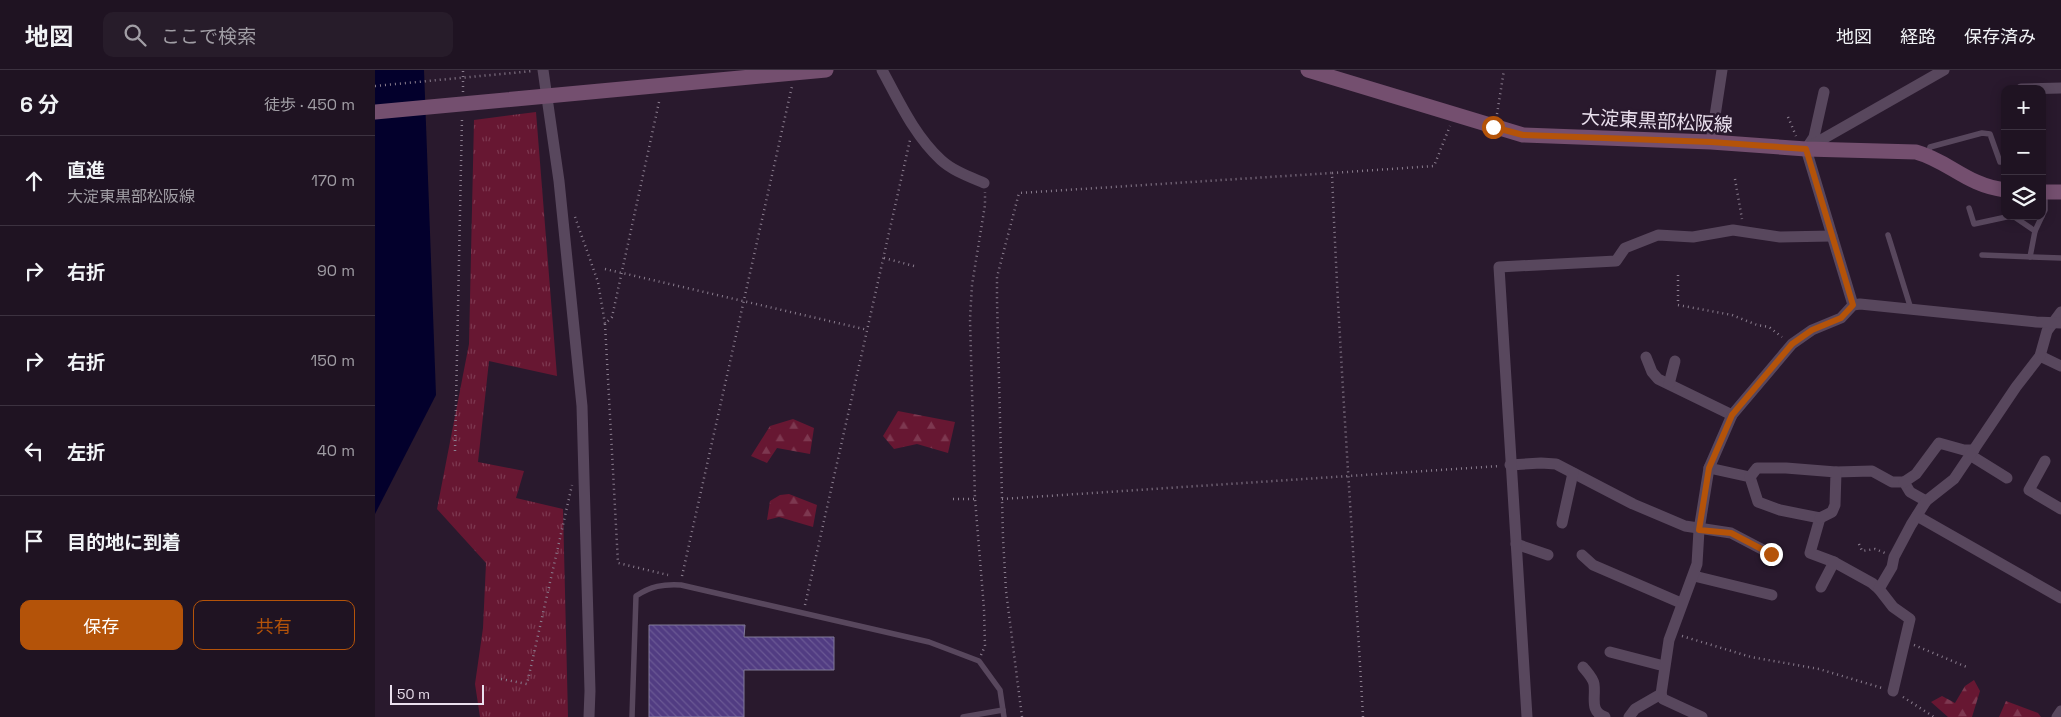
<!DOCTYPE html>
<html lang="ja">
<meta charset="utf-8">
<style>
body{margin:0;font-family:"Space Grotesk","Noto Sans JP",sans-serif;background:#271c2a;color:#f1f3f6}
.controls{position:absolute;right:15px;top:15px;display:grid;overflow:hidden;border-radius:10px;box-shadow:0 2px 12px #0003}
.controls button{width:45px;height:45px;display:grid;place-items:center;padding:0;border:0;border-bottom:1px solid #3c3240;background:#1f1322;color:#f1f3f6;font:25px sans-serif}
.scale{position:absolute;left:15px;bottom:12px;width:94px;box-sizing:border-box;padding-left:5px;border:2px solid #eae0ee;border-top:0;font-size:14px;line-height:18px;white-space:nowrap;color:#eae0ee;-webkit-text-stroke:4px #29192d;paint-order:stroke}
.stop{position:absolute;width:15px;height:15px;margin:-11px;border:4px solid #b45309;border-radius:50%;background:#fff}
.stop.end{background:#b45309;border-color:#fff;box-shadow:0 1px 5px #0008}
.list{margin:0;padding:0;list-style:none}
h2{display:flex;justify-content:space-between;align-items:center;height:65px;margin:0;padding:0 20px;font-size:21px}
h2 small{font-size:16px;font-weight:400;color:#a19ea5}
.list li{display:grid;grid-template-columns:32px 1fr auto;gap:15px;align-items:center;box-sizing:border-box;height:90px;padding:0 20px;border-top:1px solid #3c3240}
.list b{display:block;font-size:19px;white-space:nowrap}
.list p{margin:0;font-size:16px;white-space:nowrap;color:#a19ea5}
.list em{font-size:16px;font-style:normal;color:#a19ea5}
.actions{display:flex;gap:10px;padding:15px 20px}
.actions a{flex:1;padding:11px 0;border:1px solid #b45309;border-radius:10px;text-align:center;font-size:18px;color:#b45309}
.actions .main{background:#b45309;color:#fff}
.icon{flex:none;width:28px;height:28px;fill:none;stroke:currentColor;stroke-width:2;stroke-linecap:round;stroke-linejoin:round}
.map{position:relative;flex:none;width:1686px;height:647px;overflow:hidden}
header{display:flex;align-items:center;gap:30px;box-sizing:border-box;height:70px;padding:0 25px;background:#1f1322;border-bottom:1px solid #3c3240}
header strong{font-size:24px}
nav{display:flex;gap:28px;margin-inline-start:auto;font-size:18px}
.search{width:350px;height:45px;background:#271c2a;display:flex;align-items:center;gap:12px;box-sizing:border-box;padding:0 18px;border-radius:10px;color:#a19ea5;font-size:19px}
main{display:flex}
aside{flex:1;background:#1f1322}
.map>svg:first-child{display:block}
.grass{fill:url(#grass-tufts)}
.forest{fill:url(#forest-firs)}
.water{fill:#03002c}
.building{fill:url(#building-back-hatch);stroke:#817b97}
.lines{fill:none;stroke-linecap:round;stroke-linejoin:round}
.path{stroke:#8a7d8e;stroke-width:2.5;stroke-dasharray:1 4;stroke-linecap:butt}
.lane{stroke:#58475d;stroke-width:5.5}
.street{stroke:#58475d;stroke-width:11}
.secondary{stroke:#744f6f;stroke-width:15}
.route{stroke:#b45309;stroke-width:6}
.labels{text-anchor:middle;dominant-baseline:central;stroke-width:5;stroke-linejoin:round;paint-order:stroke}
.street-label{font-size:19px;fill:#eae0ee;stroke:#29192d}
</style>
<header>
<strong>地図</strong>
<div class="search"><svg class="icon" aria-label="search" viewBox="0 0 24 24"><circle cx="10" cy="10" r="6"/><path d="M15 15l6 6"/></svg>ここで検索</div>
<nav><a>地図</a><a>経路</a><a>保存済み</a></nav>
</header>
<main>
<aside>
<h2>6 分<small>徒歩 · 450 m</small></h2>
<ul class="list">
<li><svg class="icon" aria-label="ahead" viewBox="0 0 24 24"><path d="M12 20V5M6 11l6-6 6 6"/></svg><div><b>直進</b><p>大淀東黒部松阪線</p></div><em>170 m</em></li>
<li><svg class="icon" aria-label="right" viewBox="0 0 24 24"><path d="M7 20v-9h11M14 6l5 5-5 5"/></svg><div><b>右折</b></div><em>90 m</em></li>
<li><svg class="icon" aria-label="right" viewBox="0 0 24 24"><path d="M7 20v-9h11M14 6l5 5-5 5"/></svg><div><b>右折</b></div><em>150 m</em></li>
<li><svg class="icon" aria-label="left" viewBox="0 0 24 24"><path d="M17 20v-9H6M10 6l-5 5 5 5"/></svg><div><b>左折</b></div><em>40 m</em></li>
<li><svg class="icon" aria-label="arrive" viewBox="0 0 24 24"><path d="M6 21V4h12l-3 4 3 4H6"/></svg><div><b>目的地に到着</b></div></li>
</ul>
<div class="actions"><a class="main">保存</a><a>共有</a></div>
</aside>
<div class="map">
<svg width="1686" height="647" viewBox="0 0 1686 647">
<defs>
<pattern id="grass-tufts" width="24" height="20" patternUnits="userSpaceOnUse" patternTransform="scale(1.25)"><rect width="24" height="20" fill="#671732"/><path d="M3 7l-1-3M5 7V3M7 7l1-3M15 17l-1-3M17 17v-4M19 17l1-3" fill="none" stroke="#7d3850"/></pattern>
<pattern id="forest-firs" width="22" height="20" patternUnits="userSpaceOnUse" patternTransform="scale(1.25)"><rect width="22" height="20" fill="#671732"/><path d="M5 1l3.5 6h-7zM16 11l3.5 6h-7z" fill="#7d3850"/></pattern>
<pattern id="building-back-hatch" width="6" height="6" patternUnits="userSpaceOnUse" patternTransform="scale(1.25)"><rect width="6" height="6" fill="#513c82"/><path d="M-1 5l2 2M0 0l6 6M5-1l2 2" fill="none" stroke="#6a5894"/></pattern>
</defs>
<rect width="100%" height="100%" fill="#29192d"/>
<!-- grass -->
<polygon class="grass" points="161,42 182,306 114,291 103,392 149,401 141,428 188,439 193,647 105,647 100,614 108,558 111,493 62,439 94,274 99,50"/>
<!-- forest -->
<g class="forest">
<polygon points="523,341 580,352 573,383 542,374 519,379 508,366"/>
<polygon points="418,349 439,358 435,384 402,378 392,393 376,386 395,356"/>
<polygon points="414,424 442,435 438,457 404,447 392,450 395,431 405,425"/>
<polygon points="1599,610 1605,621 1597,647 1573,647 1556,632 1567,626 1580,633 1590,616"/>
<polygon points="1631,631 1663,643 1666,647 1624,647"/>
</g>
<!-- water -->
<polygon class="water" points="0,0 49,0 61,325 0,444"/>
<!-- building -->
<polygon class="building" points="274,555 370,555 369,567 459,567 459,600 369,600 369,647 274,647"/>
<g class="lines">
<!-- path -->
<g class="path">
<polyline points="0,16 158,1"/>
<polyline points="88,22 88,0"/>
<polyline points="284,32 237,247 230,254 243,493 293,505"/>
<polyline points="1122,44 1129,0"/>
<polyline points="1413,47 1421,66"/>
<polyline points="1360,109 1367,149"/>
<polyline points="200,147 223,212 230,254"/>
<polyline points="509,188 539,196"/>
<polyline points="230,199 493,260"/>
<polyline points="1303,205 1303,235 1357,245 1382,255 1394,257 1407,267"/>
<polyline points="80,381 87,48"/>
<polyline points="578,429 600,429"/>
<polyline points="627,429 1125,396"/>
<polyline points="1484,474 1487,481 1500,479 1510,483"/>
<polyline points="307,506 417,16"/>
<polyline points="430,535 535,70"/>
<polyline points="1307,566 1376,587 1444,599 1507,618"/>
<polyline points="1539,575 1594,598"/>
<polyline points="606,585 610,576 609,539 600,429 595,249 597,215 610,135 610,122"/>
<polyline points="126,609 152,614 197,415"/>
<polyline points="1528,627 1559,647"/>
<polyline points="647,647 631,521 628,468 622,230 622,207 644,123 957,103"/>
<path d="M988 647C978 465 964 284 957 103L1059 96 1075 56"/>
</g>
<!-- lane -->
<g class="lane">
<polyline points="1553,85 1555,77 1607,63 1615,64 1625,92 1630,91"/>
<polyline points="1594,138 1599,154 1636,146"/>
<polyline points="1638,146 1660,161 1655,187"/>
<polyline points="1667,146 1670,140 1670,124"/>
<polyline points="1660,161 1667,146"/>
<polyline points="1513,165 1536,239"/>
<polyline points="1607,185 1686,188"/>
<path d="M257 647 261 526C276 516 288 514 306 515L554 572 604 591 625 620 629 647"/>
<polyline points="588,647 628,640"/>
</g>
<!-- street -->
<g class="street">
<polyline points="168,0 184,111 207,336 215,621 214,647"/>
<path d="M507 0C524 31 539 65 566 90 578 101 595 107 609 113"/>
<polyline points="1646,19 1686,18"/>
<polyline points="1449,22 1439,67 1431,79 1478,235"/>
<polyline points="1336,72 1347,0"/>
<polyline points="1432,78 1569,0"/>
<polyline points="1665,286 1686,296"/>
<polyline points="1271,287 1277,302 1283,309 1357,345"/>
<polyline points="1294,314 1300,291"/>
<polyline points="1595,385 1632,408"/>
<polyline points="1670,391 1654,420 1686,439"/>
<polyline points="1135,395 1166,393 1181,394 1258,434 1310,456 1356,463 1396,484"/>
<polyline points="1334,398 1375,407 1383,432 1405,440 1445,448 1435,483 1459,492"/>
<polyline points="1461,402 1497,401 1517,412 1529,412 1535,422 1551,431"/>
<polyline points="1375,407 1382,398 1411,398 1461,402 1460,435 1457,442 1445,448"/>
<polyline points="1529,412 1541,404 1564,373 1589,380 1599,380"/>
<polyline points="1542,446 1686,528"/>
<polyline points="1187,453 1198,403"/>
<polyline points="1141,474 1173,485"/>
<polyline points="1207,485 1218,495 1306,533"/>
<polyline points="1319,506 1397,525"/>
<polyline points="1446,517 1459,492 1497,513 1504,519"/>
<polyline points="1235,582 1289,596"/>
<path d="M1208 597C1212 602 1218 608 1219 614 1221 628 1214 641 1230 647"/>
<polyline points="1518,621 1535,549 1518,537 1504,519 1517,497 1519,487 1536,455 1551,431 1579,409 1641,317 1665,286 1672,261 1686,242"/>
<polyline points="1286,624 1288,629 1327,647"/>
<polyline points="1152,647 1124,197 1241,191 1250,178 1283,165 1318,167 1358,160 1405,167 1457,166"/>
<polyline points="1254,647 1260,639 1286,624 1294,570 1322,494 1324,460 1334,398 1357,345 1417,274 1437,260 1466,248 1478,235 1485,234 1661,252 1686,253"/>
<polyline points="1682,647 1686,641"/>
</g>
<!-- secondary -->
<g class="secondary">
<path d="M933 0 1148 65 1336 72 1431 79 1541 82C1574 91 1591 115 1630 120"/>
<polyline points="0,42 451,0"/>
<polyline points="1667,122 1686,122"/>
</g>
</g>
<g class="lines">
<!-- route -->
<polyline class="route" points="1118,57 1148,65 1336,72 1431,79 1478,235 1466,248 1437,260 1417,274 1357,345 1334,398 1324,460 1356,463 1396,484"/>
</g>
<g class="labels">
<!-- street labels -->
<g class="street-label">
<text transform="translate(1282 51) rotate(3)">大淀東黒部松阪線</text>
</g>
</g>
</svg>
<div class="controls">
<button>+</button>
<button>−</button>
<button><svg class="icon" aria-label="layers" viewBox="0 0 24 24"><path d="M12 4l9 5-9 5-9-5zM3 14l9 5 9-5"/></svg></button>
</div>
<div class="scale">50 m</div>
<div class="stop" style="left:1118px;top:57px"></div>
<div class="stop end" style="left:1396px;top:484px"></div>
</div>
</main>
